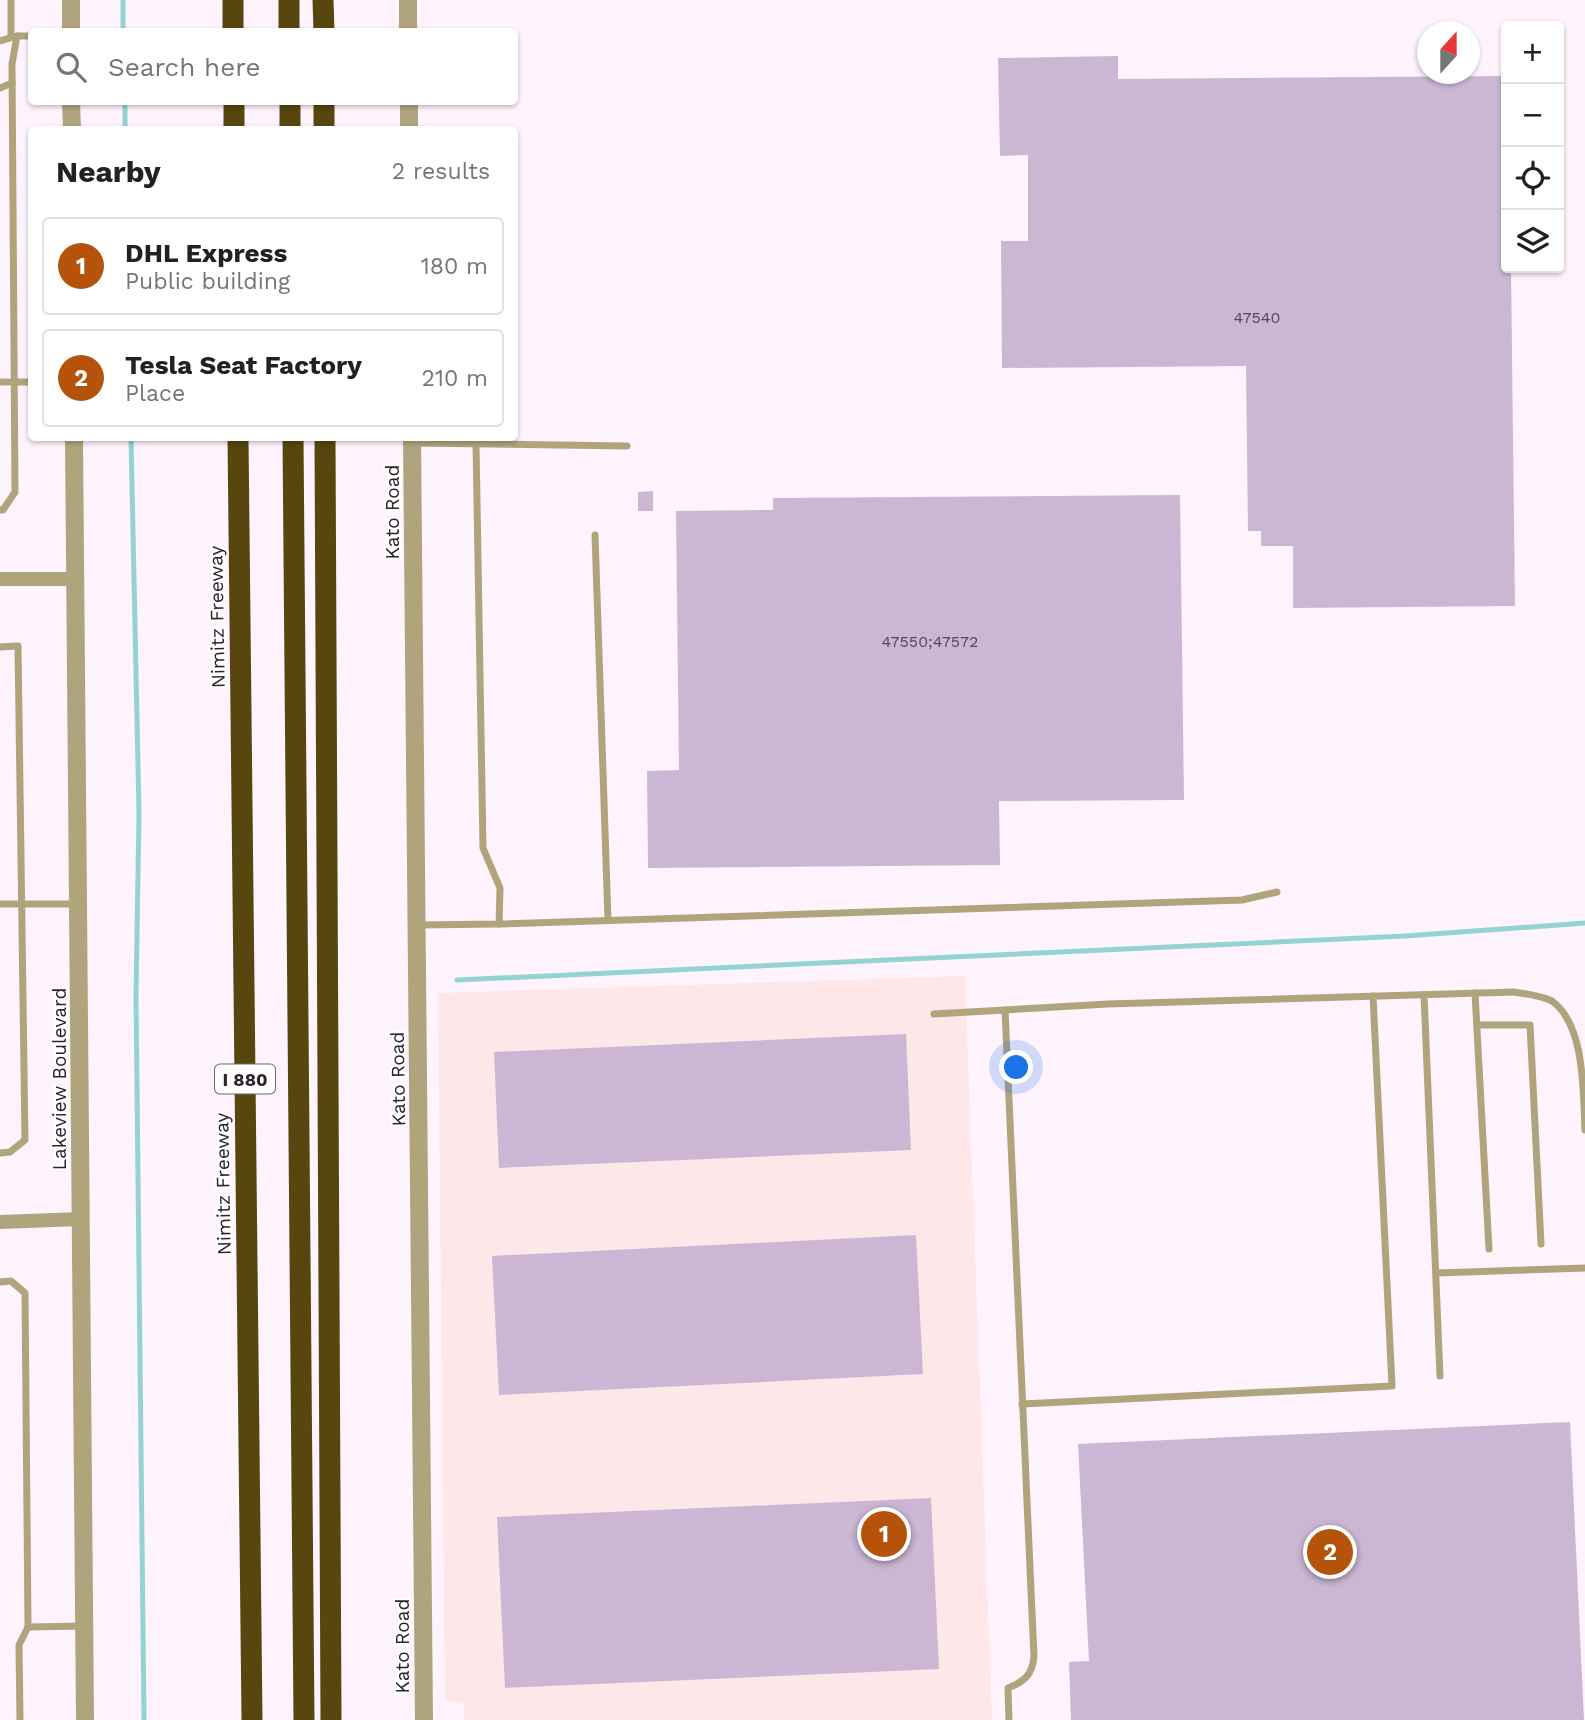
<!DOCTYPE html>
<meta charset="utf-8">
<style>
body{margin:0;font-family:"Work Sans",sans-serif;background:#f6f6f6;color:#202124}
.controls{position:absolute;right:21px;top:21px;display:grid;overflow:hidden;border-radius:7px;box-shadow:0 2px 5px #0004}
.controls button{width:63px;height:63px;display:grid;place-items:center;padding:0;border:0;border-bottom:2px solid #e0e0e0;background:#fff;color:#202124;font:35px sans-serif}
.compass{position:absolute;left:1417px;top:21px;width:63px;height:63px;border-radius:50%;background:#fff;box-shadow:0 2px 5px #0004;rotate:21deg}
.you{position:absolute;left:1017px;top:1068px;width:24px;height:24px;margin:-18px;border:5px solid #fff;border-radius:50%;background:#1a73e8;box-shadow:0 0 0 10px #1a73e833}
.badge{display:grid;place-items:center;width:46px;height:46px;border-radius:50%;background:#b45309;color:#fff;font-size:23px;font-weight:700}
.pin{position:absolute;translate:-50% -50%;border:4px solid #fff;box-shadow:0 2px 7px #0006}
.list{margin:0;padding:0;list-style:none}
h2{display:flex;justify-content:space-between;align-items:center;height:91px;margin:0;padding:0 28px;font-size:30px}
h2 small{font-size:23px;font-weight:400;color:#757577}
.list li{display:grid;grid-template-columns:46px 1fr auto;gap:21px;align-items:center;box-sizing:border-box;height:98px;margin:0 14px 14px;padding:0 14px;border:2px solid #e0e0e0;border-radius:7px}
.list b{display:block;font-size:26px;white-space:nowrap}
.list p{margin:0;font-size:23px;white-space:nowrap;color:#757577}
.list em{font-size:23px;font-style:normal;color:#757577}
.icon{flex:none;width:38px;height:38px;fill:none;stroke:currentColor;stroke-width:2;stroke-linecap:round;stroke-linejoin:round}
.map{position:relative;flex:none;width:1585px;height:1720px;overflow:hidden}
.search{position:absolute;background:#fff;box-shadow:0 2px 5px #0004;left:28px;top:28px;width:490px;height:77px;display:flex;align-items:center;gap:18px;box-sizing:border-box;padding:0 24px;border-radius:7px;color:#757577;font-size:26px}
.panel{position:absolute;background:#fff;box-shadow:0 2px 5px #0004;left:28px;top:126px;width:490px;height:315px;border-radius:7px}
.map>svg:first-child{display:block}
.commercial{fill:#fde7e9}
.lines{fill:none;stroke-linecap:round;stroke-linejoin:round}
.stream{stroke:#93d3d3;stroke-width:5}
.building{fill:#cbb7d4}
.service{stroke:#b0a47c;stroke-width:7}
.minor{stroke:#b0a47c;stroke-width:14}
.tertiary{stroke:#b0a47c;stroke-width:18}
.motorway{stroke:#57470e;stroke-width:21}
.labels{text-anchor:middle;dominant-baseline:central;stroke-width:5;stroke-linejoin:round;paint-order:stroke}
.number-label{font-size:16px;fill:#554857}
.shield{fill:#fff;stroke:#6d656c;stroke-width:2}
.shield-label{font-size:18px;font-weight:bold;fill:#2e232d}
.street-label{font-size:19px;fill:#2e232d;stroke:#fff}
</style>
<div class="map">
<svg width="1585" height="1720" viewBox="0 0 1585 1720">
<rect width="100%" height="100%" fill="#fff3fd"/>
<!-- commercial -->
<polygon class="commercial" points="965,976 992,1720 464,1720 464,1704 445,1700 438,993"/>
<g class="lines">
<!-- stream -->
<g class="stream">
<polyline points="123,0 123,32"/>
<polyline points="125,102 125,130"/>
<polyline points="131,438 139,813 136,995 144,1720"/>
<polyline points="457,980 1405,936 1585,923"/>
</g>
</g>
<!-- building -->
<g class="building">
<polygon points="1118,56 1118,79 1506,76 1506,268 1511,268 1515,606 1293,608 1293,546 1261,546 1261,531 1248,531 1246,366 1002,368 1001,241 1028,241 1028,155 1000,156 998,58"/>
<polygon points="653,491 653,511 638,511 638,492"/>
<polygon points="1180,495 1184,800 999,801 1000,865 648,868 647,771 679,770 676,511 773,510 773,498"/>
<polygon points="906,1034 911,1150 499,1168 494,1052"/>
<polygon points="916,1235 923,1374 499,1395 492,1256"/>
<polygon points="1570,1422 1584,1720 1071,1720 1069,1662 1089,1661 1078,1444"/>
<polygon points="931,1498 939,1669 505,1688 497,1517"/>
</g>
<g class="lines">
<!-- service -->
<g class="service">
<polyline points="11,37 11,0"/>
<polyline points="0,41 17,36 32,36"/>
<polyline points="0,88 12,83"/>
<polyline points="0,382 32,382"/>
<polyline points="413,443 627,446"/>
<polyline points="0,510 3,510 15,492 12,64 17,36"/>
<polyline points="595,535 608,920"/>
<polyline points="0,647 18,646 25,1140 10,1152 0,1153"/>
<polyline points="0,904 76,904"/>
<polyline points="499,924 1242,900 1277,892"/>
<polyline points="417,925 499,924 500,888 483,848 476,444"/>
<polyline points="1475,993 1489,1249"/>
<polyline points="1424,995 1440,1376"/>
<path d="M1005 1010 1034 1657C1032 1675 1025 1681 1008 1688L1009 1720"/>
<path d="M934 1014 1108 1004 1514 992C1527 994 1540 995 1552 1001 1585 1025 1583 1090 1585 1130"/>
<polyline points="1477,1025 1530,1025 1541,1244"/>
<polyline points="1436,1273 1585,1268"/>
<polyline points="0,1282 11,1281 25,1293 28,1627 84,1626"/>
<polyline points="1022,1404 1392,1386 1373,996"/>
<polyline points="20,1720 19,1645 28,1627"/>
</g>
<!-- minor -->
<g class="minor">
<polyline points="0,579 75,579"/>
<polyline points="0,1222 81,1219"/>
</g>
<!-- tertiary -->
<g class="tertiary">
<polyline points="71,0 71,32"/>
<polyline points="408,0 408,32"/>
<polyline points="71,102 72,130"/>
<polyline points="409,102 409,130"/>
<polyline points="74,438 85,1720"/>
<polyline points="412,438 424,1720"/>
</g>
<!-- motorway -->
<g class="motorway">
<polyline points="233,0 233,32"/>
<polyline points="289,0 289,32"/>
<polyline points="323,0 324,32"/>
<polyline points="234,102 234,130"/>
<polyline points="290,102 290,130"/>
<polyline points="324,102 324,130"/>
<polyline points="238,438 252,1720"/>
<polyline points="293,438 304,1720"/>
<polyline points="325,438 331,1720"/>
</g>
</g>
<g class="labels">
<!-- number labels -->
<g class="number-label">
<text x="1257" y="317">47540</text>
<text x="930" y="641">47550;47572</text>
</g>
<!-- shield labels -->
<rect class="shield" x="215" y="1064.5" width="60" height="29" rx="5"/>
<g class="shield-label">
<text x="245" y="1079">I 880</text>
</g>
<!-- street labels -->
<g class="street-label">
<text transform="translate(392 512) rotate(-90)">Kato Road</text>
<text transform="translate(217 617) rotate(-91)">Nimitz Freeway</text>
<text transform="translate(59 1079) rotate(-90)">Lakeview Boulevard</text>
<text transform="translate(398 1079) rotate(-91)">Kato Road</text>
<text transform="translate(223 1184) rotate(-91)">Nimitz Freeway</text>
<text transform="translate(402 1646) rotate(-90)">Kato Road</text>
</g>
</g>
</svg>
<div class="controls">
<button>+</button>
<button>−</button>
<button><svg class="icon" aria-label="locate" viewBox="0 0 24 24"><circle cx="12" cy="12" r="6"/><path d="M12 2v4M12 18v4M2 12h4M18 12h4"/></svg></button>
<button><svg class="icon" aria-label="layers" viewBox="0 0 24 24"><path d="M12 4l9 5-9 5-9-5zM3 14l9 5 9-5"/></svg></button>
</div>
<svg class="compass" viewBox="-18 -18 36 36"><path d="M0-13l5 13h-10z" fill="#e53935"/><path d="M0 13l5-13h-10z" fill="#757577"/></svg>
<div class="you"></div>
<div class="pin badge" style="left:884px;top:1534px">1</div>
<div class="pin badge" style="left:1330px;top:1552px">2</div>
<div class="search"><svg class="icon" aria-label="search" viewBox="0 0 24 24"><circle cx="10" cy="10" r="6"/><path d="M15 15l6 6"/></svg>Search here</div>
<section class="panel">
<h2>Nearby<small>2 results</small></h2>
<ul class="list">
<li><span class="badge">1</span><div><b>DHL Express</b><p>Public building</p></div><em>180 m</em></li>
<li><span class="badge">2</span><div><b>Tesla Seat Factory</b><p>Place</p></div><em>210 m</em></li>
</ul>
</section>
</div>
